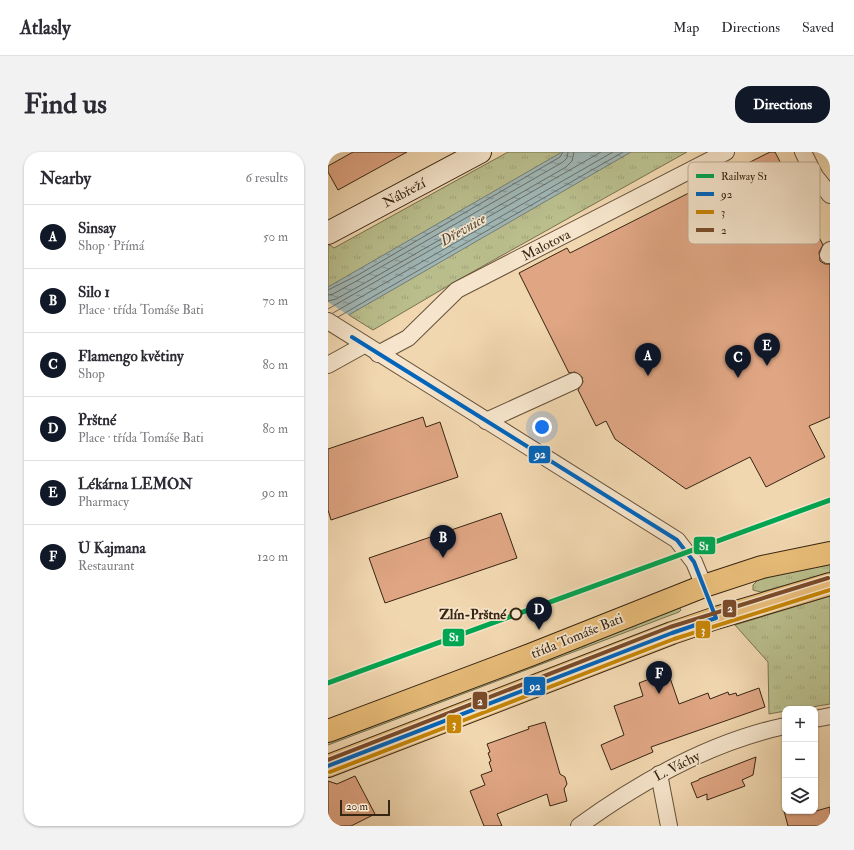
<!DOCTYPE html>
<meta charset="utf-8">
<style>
body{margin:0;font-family:"IM FELL Double Pica",serif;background:#f2f2f3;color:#2b2b33}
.controls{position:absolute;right:12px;bottom:12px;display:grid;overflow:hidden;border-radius:8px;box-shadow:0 1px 3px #0004}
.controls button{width:36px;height:36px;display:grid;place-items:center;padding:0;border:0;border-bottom:1px solid #e1e1e2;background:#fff;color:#2b2b33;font:20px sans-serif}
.scale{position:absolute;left:12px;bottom:10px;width:50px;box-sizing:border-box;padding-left:4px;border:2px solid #372513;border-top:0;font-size:11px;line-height:14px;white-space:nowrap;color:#372513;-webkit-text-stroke:3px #f6e5cc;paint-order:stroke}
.you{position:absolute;left:214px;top:275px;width:14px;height:14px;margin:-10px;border:3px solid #fff;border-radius:50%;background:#1a73e8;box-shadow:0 0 0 6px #1a73e833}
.badge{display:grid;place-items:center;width:26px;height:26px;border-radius:50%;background:#111827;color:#fff;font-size:13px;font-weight:700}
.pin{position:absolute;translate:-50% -33px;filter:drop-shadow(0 1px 2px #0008)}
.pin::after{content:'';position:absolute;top:21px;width:14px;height:12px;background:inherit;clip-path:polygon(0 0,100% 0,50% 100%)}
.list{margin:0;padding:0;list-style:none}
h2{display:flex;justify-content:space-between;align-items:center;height:52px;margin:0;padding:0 16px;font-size:17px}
h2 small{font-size:13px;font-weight:400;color:#7c7c81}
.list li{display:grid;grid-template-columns:26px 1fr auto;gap:12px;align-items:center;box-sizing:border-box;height:64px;padding:0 16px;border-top:1px solid #e1e1e2}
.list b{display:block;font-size:15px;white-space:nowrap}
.list p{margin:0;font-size:13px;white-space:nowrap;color:#7c7c81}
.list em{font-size:13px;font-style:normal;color:#7c7c81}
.icon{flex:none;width:22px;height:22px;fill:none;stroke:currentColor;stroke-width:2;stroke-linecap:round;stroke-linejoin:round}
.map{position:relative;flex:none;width:502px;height:674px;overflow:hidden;border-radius:16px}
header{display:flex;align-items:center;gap:24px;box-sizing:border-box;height:56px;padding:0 20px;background:#fff;border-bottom:1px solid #e1e1e2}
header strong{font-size:19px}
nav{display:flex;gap:22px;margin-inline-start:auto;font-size:14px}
.intro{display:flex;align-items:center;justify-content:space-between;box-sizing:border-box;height:96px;padding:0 24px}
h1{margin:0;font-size:28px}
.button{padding:10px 18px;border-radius:16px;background:#111827;color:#fff;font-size:14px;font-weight:700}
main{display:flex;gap:24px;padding:0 24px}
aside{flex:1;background:#fff;border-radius:16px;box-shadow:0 1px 3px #0004}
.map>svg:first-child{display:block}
.grass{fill:url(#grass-tufts);stroke:#787250}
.water{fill:url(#water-ripples);stroke:#757d75}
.pier{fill:#f1d7b0}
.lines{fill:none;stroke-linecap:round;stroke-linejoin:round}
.shore{stroke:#6b6e65;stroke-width:1}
.building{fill:#e0a684;stroke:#372513}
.street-casing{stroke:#66523a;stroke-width:18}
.secondary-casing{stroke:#372513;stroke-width:24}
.primary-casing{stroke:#372513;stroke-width:24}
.street{stroke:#f6e5cc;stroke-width:16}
.secondary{stroke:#f6e5cc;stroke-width:22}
.primary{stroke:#e8bc78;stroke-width:22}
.bus-1-casing{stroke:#f6e5cc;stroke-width:7}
.bus-2-casing{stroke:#f6e5cc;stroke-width:7}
.bus-3-casing{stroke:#f6e5cc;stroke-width:7}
.bus-1{stroke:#0065bd;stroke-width:4}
.bus-2{stroke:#c78605;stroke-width:4}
.bus-3{stroke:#7a4b2a;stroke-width:4}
.rail-1-casing{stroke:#f6e5cc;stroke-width:8}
.rail-1{stroke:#00a651;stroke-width:5}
.stop-dot{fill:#f6e5cc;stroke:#372513;stroke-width:2}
.labels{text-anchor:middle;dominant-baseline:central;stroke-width:3.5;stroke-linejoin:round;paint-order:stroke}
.street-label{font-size:14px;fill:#372513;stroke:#f6e5cc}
.stop-label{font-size:14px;font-weight:bold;fill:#372513;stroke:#f6e5cc;text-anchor:end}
.water-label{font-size:15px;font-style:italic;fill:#514a3c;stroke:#f6e5cc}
.key{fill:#f6e5cc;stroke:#bdab94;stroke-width:1}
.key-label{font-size:11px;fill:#372513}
.line-badge{stroke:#f6e5cc;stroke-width:1.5}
.badge-label{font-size:11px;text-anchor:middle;font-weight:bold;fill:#fff}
</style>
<header>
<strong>Atlasly</strong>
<nav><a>Map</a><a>Directions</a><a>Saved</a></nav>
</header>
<div class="intro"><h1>Find us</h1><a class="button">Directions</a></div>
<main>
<aside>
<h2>Nearby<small>6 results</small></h2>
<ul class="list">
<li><span class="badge">A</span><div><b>Sinsay</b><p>Shop · Přímá</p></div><em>50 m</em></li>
<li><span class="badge">B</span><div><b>Silo 1</b><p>Place · třída Tomáše Bati</p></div><em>70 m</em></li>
<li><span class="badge">C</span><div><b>Flamengo květiny</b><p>Shop</p></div><em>80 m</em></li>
<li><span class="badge">D</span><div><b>Prštné</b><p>Place · třída Tomáše Bati</p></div><em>80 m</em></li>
<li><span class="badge">E</span><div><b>Lékárna LEMON</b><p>Pharmacy</p></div><em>90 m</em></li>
<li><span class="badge">F</span><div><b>U Kajmana</b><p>Restaurant</p></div><em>120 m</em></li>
</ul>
</aside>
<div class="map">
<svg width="502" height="674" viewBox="0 0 502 674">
<defs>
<pattern id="grass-tufts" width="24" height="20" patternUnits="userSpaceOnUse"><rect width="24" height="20" fill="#b9be8c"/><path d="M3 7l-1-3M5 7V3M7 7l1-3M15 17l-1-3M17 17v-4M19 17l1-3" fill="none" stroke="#a0a378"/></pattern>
<pattern id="water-ripples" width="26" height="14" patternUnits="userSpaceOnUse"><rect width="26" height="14" fill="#9fb7b7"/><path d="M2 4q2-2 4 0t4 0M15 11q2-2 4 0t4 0" fill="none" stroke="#829594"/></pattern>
</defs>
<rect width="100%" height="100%" fill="#f1d7b0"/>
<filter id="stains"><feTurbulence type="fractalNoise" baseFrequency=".005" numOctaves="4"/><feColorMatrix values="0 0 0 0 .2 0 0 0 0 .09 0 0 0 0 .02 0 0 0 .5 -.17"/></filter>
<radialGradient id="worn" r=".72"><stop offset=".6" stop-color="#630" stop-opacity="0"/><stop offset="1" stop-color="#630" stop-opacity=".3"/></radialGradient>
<!-- grass -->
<g class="grass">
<polygon points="180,0 359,0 130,128 45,178 0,150 0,94 2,93 6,96"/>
<polygon points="502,410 502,421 433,440 425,438 425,433 432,426"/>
<polygon points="502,444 502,552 471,557 457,557 457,559 441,562 440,510 407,473"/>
<polygon points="351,455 353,458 351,460 0,593 0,590"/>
</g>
<!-- water -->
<polygon class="water" points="234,0 303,0 0,175 0,135"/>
<!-- pier -->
<polygon class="pier" points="0,150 22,164 0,177"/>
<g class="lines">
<!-- shore -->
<g class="shore">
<polyline points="0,138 30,123 232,5 235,0"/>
<polyline points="0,143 5,142 32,127 235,10 239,6 240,0"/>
<polyline points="0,149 8,147 35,132 238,15 244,9 246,0"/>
<polyline points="0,157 273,0"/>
<polyline points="5,161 285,0"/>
<polyline points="10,165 295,0"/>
</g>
</g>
<!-- building -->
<g class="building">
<polygon points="25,0 79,0 10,38 0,20 0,14"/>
<polygon points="442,0 447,0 495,93 491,100 492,109 497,112 502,112 502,265 481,274 497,305 438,335 422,305 358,337 287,287 278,269 268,274 250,238 255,230 254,225 247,220 241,221 191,121 239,96 242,101"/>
<polygon points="95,265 98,275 112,270 130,325 3,368 0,358 0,297"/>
<polygon points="173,361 189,406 57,451 41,406"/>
<polygon points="340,520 351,552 380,541 382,547 400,540 401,543 408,541 409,544 431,536 437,555 323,595 325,600 283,618 273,593 296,583 286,554 315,544 311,531"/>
<polygon points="217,570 232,622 237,625 239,632 236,637 239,649 222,654 219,642 169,662 174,674 156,674 142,639 157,633 153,623 164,619 161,610 163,609 160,601 162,600 159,592 201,577 200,575"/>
<polygon points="428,605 425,623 414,628 417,634 379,648 379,642 369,646 363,631 371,628 371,627"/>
<polygon points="27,624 47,662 23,674 0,674 0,629 9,632"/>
<polygon points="502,655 502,674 460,674 456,659 488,659"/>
</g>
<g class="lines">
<!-- street casing -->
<g class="street-casing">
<g id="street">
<polyline points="475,0 487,24 502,43"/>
<polyline points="500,103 502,98"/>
<polyline points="0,169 349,388 366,410 376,434"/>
<polyline points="50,202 80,186 129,138 398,0"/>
<polyline points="0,213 36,193"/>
<polyline points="158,269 246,229"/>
<polyline points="487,567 502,564"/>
<polyline points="331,622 341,674"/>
<path d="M251 674C313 629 382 590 457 574"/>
</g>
</g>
<!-- secondary casing -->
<g class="secondary-casing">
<polyline id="secondary" points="0,81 152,0"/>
</g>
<!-- primary casing -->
<g class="primary-casing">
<g id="primary">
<polyline points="0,579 202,503 376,434 434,415 502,401"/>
<polyline points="0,614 344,481 388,466 502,432"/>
</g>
</g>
<!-- street -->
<use href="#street" class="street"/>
<!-- secondary -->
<use href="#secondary" class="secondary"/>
<!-- primary -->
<use href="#primary" class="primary"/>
<!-- bus-1 casing -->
<g class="bus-1-casing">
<polyline id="bus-1" points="0,614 344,481 388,466 366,410 349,388 24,185"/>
</g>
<!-- bus-2 casing -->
<g class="bus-2-casing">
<polyline id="bus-2" points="2,620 346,487 502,438"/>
</g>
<!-- bus-3 casing -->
<g class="bus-3-casing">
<polyline id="bus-3" points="0,608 342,475 500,426"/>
</g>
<!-- bus-1 -->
<use href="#bus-1" class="bus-1"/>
<!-- bus-2 -->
<use href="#bus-2" class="bus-2"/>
<!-- bus-3 -->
<use href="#bus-3" class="bus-3"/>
<!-- rail-1 casing -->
<g class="rail-1-casing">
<polyline id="rail-1" points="0,531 502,348"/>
</g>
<!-- rail-1 -->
<use href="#rail-1" class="rail-1"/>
</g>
<!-- markers -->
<circle class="stop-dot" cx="188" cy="462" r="5.5"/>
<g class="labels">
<!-- street labels -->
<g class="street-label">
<text transform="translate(76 41) rotate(-28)">Nábřeží</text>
<text transform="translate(218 93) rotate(-27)">Malotova</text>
<text transform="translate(249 484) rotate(-22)">třída Tomáše Bati</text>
<text transform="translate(349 614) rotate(-27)">L. Váchy</text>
</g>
<!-- stop labels -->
<g class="stop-label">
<text x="178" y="462">Zlín-Prštné</text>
</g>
<!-- water labels -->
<g class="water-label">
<text transform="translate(135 78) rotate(-30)">Dřevnice</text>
</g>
</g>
<!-- legend -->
<rect x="360" y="10" width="132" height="82" rx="6" class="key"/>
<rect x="368" y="22" width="18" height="4" fill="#00a651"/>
<rect x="368" y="40" width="18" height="4" fill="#0065bd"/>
<rect x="368" y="58" width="18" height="4" fill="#c78605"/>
<rect x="368" y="76" width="18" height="4" fill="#7a4b2a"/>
<g class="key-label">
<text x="393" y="28">Railway S1</text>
<text x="393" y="46">92</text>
<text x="393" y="64">3</text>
<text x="393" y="82">2</text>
</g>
<g class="line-badge">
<rect x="200" y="293" width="23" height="19" rx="4" fill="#0065bd"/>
<rect x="365" y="384" width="23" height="19" rx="4" fill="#00a651"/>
<rect x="394" y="447" width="15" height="19" rx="4" fill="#7a4b2a"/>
<rect x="367" y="468" width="16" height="19" rx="4" fill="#c78605"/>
<rect x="114" y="476" width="23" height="19" rx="4" fill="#00a651"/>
<rect x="195" y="524" width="23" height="20" rx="4" fill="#0065bd"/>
<rect x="144" y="539" width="16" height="19" rx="4" fill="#7a4b2a"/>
<rect x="118" y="562" width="16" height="20" rx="4" fill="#c78605"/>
</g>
<g class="badge-label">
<text x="212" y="306">92</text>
<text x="376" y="398">S1</text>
<text x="402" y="460">2</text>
<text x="375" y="482">3</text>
<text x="126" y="489">S1</text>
<text x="207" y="538">92</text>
<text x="152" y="553">2</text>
<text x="126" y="576">3</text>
</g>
<rect width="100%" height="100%" filter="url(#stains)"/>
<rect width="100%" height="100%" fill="url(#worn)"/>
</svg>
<div class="controls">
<button>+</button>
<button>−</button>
<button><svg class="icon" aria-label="layers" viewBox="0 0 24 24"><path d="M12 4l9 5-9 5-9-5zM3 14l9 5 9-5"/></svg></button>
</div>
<div class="scale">20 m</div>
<div class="you"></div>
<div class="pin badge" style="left:320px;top:224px">A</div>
<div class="pin badge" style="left:115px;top:406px">B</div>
<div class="pin badge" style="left:410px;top:226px">C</div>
<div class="pin badge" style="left:211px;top:478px">D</div>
<div class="pin badge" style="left:439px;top:214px">E</div>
<div class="pin badge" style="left:331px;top:542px">F</div>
</div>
</main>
